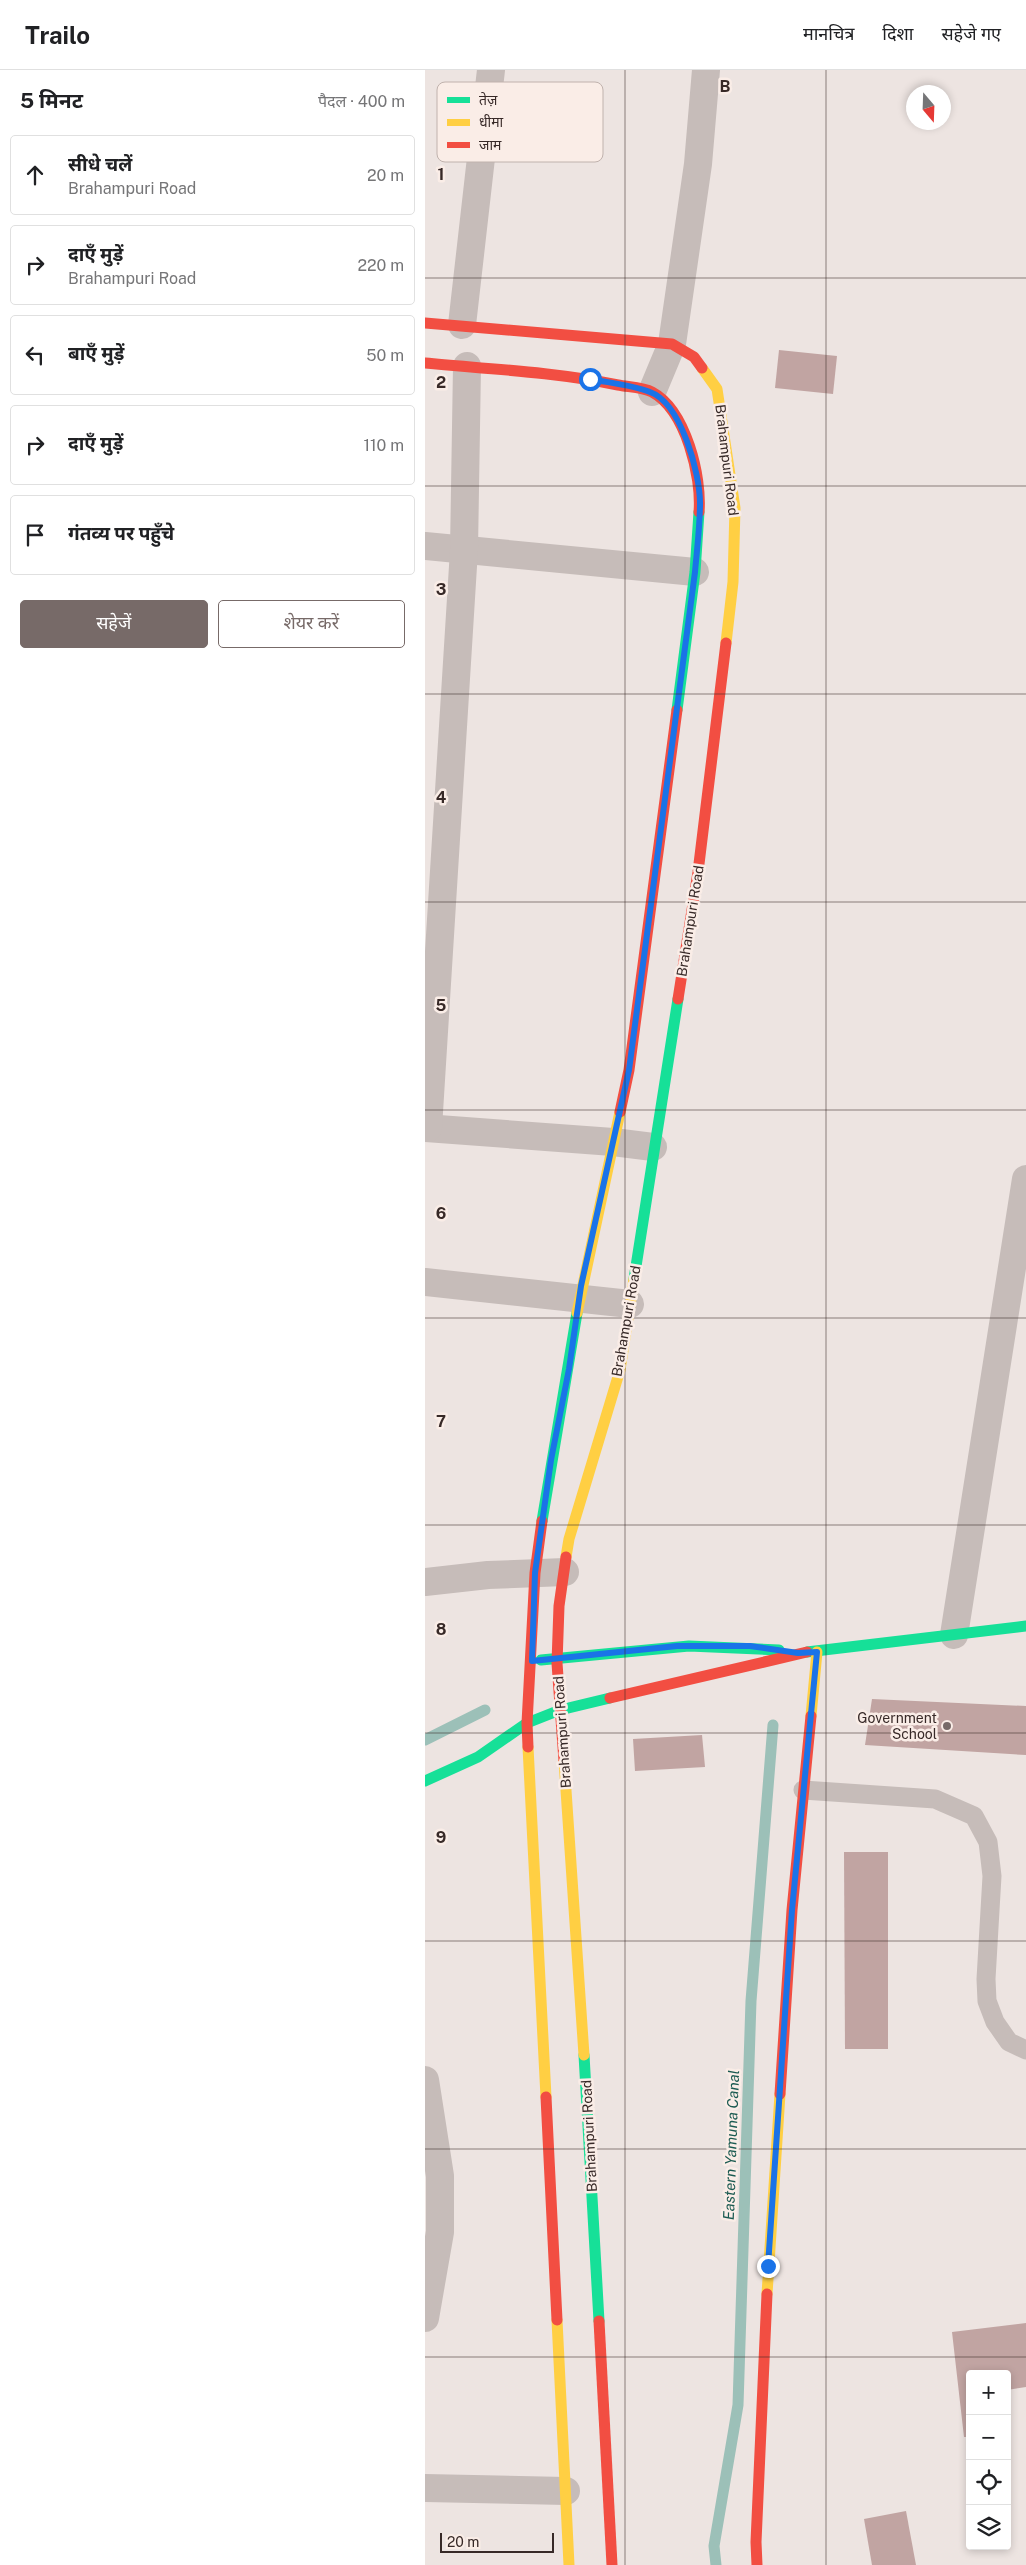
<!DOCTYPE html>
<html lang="hi">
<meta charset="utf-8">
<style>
body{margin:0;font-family:"Public Sans","Noto Sans Devanagari",sans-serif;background:#f2f2f2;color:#202124}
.controls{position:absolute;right:15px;bottom:15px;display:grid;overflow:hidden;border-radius:5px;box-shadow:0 2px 8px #0003}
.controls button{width:45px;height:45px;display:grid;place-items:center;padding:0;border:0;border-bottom:1px solid #e0e0e0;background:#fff;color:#202124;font:25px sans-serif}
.compass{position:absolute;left:481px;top:15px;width:45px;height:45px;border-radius:50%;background:#fff;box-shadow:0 2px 8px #0003;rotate:161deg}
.scale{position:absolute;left:15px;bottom:12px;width:114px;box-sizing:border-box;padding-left:5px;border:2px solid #372927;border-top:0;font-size:14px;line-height:18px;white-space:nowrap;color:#372927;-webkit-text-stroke:4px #faede7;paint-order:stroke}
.stop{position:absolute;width:15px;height:15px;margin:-11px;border:4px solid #1a73e8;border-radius:50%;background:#fff}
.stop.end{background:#1a73e8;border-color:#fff;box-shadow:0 1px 5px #0008}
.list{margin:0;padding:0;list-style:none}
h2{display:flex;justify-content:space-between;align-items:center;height:65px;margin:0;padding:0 20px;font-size:21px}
h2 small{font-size:16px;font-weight:400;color:#757577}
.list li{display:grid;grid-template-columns:32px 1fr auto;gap:15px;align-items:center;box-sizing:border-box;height:80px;margin:0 10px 10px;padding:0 10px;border:1px solid #e0e0e0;border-radius:5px}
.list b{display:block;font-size:19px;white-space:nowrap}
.list p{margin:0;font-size:16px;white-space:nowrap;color:#757577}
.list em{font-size:16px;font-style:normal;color:#757577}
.actions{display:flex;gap:10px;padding:15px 20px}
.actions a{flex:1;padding:11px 0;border:1px solid #776a68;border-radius:5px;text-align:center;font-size:18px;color:#776a68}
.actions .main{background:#776a68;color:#fff}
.icon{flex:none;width:28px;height:28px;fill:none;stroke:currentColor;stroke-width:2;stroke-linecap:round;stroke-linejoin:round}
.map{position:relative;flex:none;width:601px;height:2495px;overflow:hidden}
header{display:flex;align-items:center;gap:30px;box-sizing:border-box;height:70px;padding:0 25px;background:#fff;border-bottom:1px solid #e0e0e0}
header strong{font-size:24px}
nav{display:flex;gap:28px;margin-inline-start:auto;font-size:18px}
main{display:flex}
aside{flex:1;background:#fff}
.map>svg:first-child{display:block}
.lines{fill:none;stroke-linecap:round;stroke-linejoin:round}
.stream{stroke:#9cc0b8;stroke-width:11}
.building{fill:#c1a4a2}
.lane{stroke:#c6bcb9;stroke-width:19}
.street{stroke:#c6bcb9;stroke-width:28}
.fast{stroke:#16e098;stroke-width:11}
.slow{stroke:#ffcf43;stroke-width:11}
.jam{stroke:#f24e42;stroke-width:11}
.route{stroke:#1a73e8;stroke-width:6}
.grid{fill:none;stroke:#372927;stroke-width:1;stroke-opacity:0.55}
.poi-dot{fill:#776a68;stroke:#faede7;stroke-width:2}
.labels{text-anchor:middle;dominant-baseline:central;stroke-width:5;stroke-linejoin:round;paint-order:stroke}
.street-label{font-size:14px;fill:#372927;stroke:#faede7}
.poi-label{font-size:14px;fill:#372927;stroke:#faede7;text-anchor:end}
.water-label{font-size:15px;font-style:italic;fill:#1b5a51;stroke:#faede7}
.key{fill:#faede7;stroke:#c0b2ad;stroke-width:1}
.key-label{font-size:14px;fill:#372927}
.grid-label{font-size:16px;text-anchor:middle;font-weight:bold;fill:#372927;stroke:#faede7;stroke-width:5;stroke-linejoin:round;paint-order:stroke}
</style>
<header>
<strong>Trailo</strong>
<nav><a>मानचित्र</a><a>दिशा</a><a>सहेजे गए</a></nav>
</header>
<main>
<aside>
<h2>5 मिनट<small>पैदल · 400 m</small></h2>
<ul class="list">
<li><svg class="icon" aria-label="ahead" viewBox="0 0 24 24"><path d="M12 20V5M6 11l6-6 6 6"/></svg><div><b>सीधे चलें</b><p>Brahampuri Road</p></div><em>20 m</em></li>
<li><svg class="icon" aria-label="right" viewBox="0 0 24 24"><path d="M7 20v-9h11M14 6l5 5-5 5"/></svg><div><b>दाएँ मुड़ें</b><p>Brahampuri Road</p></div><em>220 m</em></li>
<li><svg class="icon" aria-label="left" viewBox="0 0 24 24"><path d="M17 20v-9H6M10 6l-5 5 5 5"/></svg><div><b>बाएँ मुड़ें</b></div><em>50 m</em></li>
<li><svg class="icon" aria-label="right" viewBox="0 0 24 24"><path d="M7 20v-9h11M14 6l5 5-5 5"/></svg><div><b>दाएँ मुड़ें</b></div><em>110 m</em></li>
<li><svg class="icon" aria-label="arrive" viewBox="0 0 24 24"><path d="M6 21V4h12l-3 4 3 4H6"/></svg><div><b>गंतव्य पर पहुँचे</b></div></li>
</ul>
<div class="actions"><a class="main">सहेजें</a><a>शेयर करें</a></div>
</aside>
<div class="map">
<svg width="601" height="2495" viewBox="0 0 601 2495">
<rect width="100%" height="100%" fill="#ede4e1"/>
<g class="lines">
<!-- stream -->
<g class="stream">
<polyline points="0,1670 60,1640"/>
<polyline points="291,2495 289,2476 313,2335 326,1931 348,1655"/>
</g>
</g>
<!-- building -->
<g class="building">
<polygon points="354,280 412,286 408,324 350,318"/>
<polygon points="447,1629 601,1636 601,1685 440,1675"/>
<polygon points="277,1665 280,1697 210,1701 208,1669"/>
<polygon points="419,1782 463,1782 463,1979 420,1979"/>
<polygon points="601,2253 601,2317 582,2320 582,2304 545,2304 545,2367 539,2367 527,2262"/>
<polygon points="481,2441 491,2495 447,2495 439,2449"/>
</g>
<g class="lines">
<!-- lane -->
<polyline class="lane" points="378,1720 510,1729 549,1746 563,1772 567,1806 561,1909 562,1931 570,1952 584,1972 601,1980"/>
<!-- street -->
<g class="street">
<polyline points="37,255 66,0"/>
<polyline points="227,322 247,274 273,94 281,0"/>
<polyline points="0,476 270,502"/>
<polyline points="0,1058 188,1072 228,1077"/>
<polyline points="3,1058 39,480 42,296"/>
<polyline points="0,1212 205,1234"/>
<polyline points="0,1512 63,1505 140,1502"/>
<polyline points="529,1565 601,1109"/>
<polyline points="0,2010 15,2106 15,2162 0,2248"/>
<polyline points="0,2418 141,2421"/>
</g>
<!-- fast -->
<g class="fast">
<polyline points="252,640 270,502 274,442"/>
<polyline points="209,1209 253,929"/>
<polyline points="117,1451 152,1243"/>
<polyline points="382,1582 601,1556"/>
<polyline points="116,1590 264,1576 354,1580"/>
<polyline points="0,1711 53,1687 102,1653 135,1640 185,1628"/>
<polyline points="159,1985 174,2251"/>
</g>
<!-- slow -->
<g class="slow">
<polyline points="277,298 292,319 310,438 308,512 301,573"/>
<polyline points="152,1243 195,1042"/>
<polyline points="141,1487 144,1469 195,1300 209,1209"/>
<polyline points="386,1646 392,1582"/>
<polyline points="103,1677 121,2027"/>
<polyline points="139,1691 159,1985"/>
<polyline points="342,2224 355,2024"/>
<polyline points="132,2250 144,2495"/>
</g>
<!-- jam -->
<g class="jam">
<polyline points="0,253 247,274 269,287 277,298"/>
<path d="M0 293C64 299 130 302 193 315 203 317 218 317 227 322 261 340 277 407 274 442"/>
<polyline points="253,929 273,802 301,573"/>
<polyline points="195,1042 204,1000 252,640"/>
<polyline points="185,1628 382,1582"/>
<polyline points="103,1677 102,1653 110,1503 117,1451"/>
<polyline points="139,1691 132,1593 134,1536 141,1487"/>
<polyline points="355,2024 367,1840 386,1646"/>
<polyline points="121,2027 132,2250"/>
<polyline points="174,2251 187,2495"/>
<polyline points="332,2495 331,2472 342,2224"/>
</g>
</g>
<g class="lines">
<!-- route -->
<path class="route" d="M165 309C185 313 207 315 225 322 256 333 275 403 275 433 275 456 272 479 270 502L204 1000 156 1216 144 1299 126 1390 110 1503 107 1591 252 1576H325L373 1583 392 1582 367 1840 343 2196"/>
</g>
<!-- grid -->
<path class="grid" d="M200 0V2495M401 0V2495M0 208H601M0 416H601M0 624H601M0 832H601M0 1040H601M0 1248H601M0 1455H601M0 1663H601M0 1871H601M0 2079H601M0 2287H601"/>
<!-- markers -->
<circle class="poi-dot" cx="522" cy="1656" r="5"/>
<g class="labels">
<!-- street labels -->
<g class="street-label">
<text transform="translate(302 390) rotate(83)">Brahampuri Road</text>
<text transform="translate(265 851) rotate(-81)">Brahampuri Road</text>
<text transform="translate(201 1251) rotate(-80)">Brahampuri Road</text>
<text transform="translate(137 1662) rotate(-94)">Brahampuri Road</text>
<text transform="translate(164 2066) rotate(-93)">Brahampuri Road</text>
</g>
<!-- poi labels -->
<g class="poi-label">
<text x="512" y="1648">Government<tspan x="512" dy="16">School</tspan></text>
</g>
<!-- water labels -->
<g class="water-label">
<text transform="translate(306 2075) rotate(-88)">Eastern Yamuna Canal</text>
</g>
</g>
<!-- legend -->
<rect x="12" y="12" width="166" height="80" rx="8" class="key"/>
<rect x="22" y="27" width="23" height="6" fill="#16e098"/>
<rect x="22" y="49" width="23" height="7" fill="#ffcf43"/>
<rect x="22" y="72" width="23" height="6" fill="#f24e42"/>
<g class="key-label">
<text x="54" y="35">तेज़</text>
<text x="54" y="57">धीमा</text>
<text x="54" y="80">जाम</text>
</g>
<g class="grid-label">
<text x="300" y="22">B</text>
<text x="16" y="110">1</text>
<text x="16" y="318">2</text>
<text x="16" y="525">3</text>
<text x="16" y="733">4</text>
<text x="16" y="941">5</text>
<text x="16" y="1149">6</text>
<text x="16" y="1357">7</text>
<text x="16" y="1565">8</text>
<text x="16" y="1773">9</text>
</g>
</svg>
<div class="controls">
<button>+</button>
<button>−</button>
<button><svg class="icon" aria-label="locate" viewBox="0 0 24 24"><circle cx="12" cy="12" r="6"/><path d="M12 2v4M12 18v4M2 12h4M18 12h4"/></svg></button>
<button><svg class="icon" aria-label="layers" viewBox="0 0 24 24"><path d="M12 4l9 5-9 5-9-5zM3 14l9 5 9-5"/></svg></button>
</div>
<svg class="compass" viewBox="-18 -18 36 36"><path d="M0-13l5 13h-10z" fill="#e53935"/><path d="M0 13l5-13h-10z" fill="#757577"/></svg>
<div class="scale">20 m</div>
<div class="stop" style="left:165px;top:309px"></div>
<div class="stop end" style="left:343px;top:2196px"></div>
</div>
</main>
